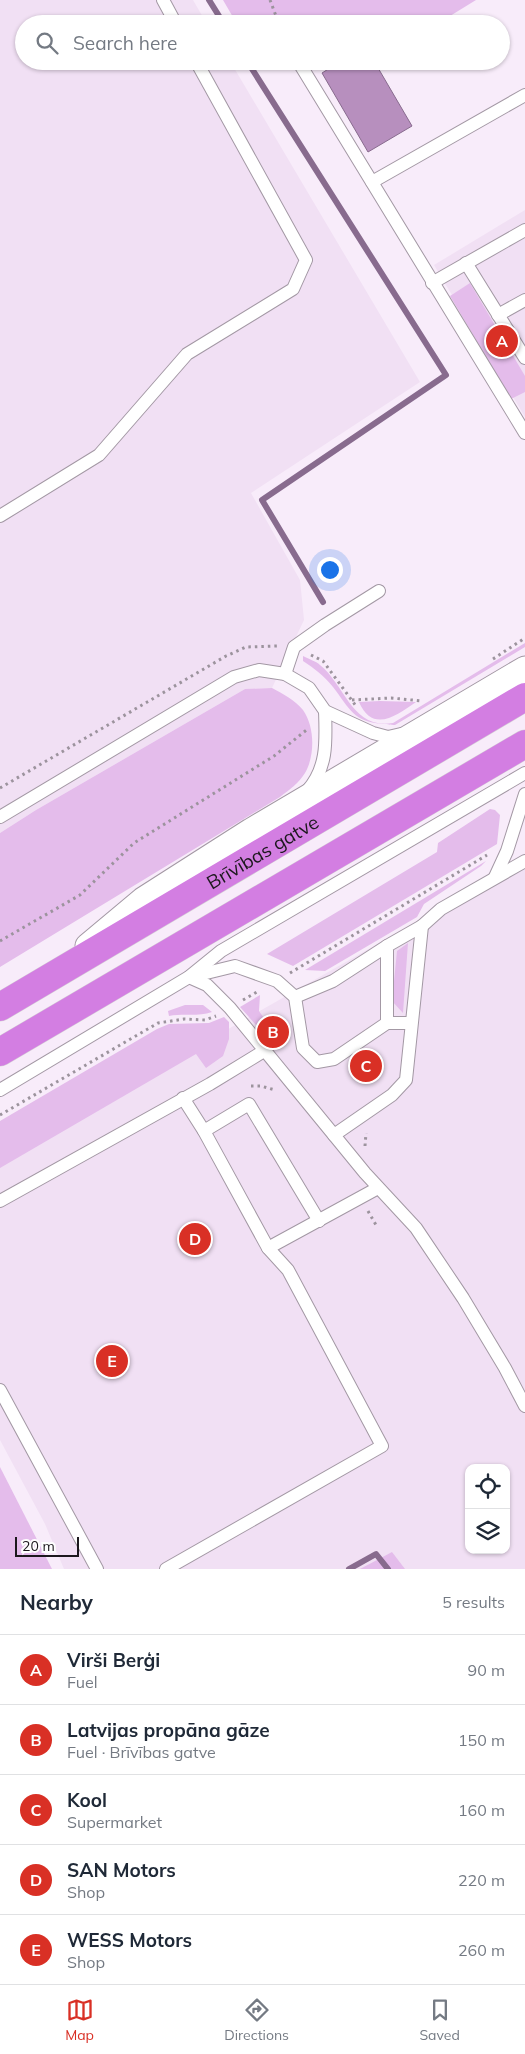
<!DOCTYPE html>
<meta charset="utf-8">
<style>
body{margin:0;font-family:Mulish,sans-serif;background:#f6f6f7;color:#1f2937}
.controls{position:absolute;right:15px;bottom:15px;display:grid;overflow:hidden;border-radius:10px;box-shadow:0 1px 4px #0004}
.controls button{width:45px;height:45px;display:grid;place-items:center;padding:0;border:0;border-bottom:1px solid #e0e1e3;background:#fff;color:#1f2937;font:25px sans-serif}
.scale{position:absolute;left:15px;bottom:12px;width:64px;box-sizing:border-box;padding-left:5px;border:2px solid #1c181d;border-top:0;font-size:14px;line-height:18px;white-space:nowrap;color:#1c181d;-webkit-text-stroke:4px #fefefe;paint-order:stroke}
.you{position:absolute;left:329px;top:569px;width:18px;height:18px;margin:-12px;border:4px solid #fff;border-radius:50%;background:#1a73e8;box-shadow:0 0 0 8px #1a73e833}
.badge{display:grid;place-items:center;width:32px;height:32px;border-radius:50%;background:#d93025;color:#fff;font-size:16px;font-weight:700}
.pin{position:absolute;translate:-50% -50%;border:2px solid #fff;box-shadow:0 1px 5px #0006}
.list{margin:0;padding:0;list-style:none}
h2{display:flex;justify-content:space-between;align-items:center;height:65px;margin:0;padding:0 20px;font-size:21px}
h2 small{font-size:16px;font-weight:400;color:#747a83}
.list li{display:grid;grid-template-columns:32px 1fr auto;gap:15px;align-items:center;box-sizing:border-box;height:70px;padding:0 20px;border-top:1px solid #e0e1e3}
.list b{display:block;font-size:19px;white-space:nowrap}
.list p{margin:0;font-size:16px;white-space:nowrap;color:#747a83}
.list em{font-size:16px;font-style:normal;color:#747a83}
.icon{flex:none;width:28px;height:28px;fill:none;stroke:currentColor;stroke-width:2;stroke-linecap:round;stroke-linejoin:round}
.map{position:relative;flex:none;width:525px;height:1569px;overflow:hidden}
.search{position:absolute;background:#fff;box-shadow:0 1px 4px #0004;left:15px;right:15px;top:15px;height:55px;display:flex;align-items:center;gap:12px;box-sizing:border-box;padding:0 18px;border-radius:28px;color:#747a83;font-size:19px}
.sheet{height:415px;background:#fff}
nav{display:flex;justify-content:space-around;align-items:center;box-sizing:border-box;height:70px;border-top:1px solid #e0e1e3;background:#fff;font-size:14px;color:#747a83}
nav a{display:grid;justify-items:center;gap:2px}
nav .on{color:#d93025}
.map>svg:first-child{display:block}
.built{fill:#f1e0f4;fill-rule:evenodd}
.green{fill:#e4bceb}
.water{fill:#b78fbe;stroke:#886b8e}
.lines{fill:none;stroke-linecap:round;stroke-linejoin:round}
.stream{stroke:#886b8e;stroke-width:6}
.lane-casing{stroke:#a398a4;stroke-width:14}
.street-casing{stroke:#a398a4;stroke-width:27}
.highway-casing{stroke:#d6d5d6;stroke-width:29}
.path{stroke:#9c939d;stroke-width:3;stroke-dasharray:2.5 4;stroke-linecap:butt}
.lane{stroke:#fff;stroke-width:12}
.street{stroke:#fff;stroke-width:25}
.highway{stroke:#d37ee2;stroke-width:28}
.labels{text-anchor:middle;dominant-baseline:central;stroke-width:4;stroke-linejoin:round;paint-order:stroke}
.street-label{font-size:19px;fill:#1c181d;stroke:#fefefe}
</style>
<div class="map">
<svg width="525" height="1569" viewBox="0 0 525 1569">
<rect width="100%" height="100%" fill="#f8ecfa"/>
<!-- built -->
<g class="built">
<polygon points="0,0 193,0 207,24 24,24 24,61 230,61 420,382 251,493 300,580 304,620 272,688 245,689 36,810 0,833"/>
<polygon points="525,210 525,417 434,265"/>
<path d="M525 860V1569H64L45 1524 0 1440V1159ZM469 1468H506V1550H469Z"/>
</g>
<!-- green -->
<g class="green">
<polygon points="223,0 476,0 437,24 300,24 296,17 285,24 237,24"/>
<polygon points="470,283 525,376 525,392 511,399 450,296"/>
<path d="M525 643V647L395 725C390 725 388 724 384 724 353 722 350 709 333 687 324 676 314 668 303 661V656C308 659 316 661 320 665 346 686 352 730 393 723Z"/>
<path d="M272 688C283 694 295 700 303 710 315 727 315 756 305 773 299 783 289 790 280 797L0 967V833L36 810 245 689Z"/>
<path d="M380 701 416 702C397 715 373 734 359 702Z"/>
<polygon points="490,809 495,810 500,815 497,844 293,966 267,954 437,852 438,843"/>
<polygon points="486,861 481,866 424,904 417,917 325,971 305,970"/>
<polygon points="408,943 403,1013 392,1001 397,951"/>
<polygon points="260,995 259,1011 266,1021 257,1026 240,1007"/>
<path d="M185 1005H203L212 1012C198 1017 184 1013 169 1016L168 1011Z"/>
<polygon points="224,1017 229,1022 229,1039 223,1056 206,1068 196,1054 0,1168 0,1121 157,1029 169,1024 209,1023"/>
<polygon points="0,1467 52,1569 0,1569"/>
<polygon points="392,1552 405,1569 360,1569"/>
</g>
<!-- water -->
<polygon class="water" points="341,61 374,61 412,126 368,152 322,73"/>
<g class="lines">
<!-- stream -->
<g class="stream">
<polyline points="209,0 224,24"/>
<polyline points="247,61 446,375 262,500 323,602"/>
<polyline points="349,1569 376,1554 388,1569"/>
</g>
<!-- lane casing -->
<g class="lane-casing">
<g id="lane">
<polyline points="163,0 176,24"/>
<polyline points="298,61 525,433"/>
<polyline points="372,182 525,95"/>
<polyline points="466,263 525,358"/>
<polyline points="432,283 525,230"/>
<polyline points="498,315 525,300"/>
<polyline points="0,516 99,455 187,354 293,289 306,260 196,61"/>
<polyline points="285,674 294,647 325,625 379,591"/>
<path d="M307 791C328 768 326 740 325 711"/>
<polyline points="0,817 234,677 259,670 285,674 309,688 325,711 373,733 388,737 401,734"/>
<polyline points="495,877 507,851 525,794"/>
<polyline points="194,976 235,966 277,981 295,997 303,1048 317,1062 334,1059 387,1023 411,1023"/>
<polyline points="189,977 207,985 230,1008 365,1173 416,1228 463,1298 505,1368 525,1406"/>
<polyline points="295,997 333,981 387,946"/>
<polyline points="387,1023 387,946 422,926 441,909 525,861"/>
<polyline points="0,1090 189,977 221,951 525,773"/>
<polyline points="183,1098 204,1131 268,1248"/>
<polyline points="204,1131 249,1104 319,1221"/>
<polyline points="334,1135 392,1095 406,1080 422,926"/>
<polyline points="0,1201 210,1084 264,1051"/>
<polyline points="0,1390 97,1569"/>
<polyline points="166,1569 382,1446 288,1270 268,1248 378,1188"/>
</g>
</g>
<!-- street casing -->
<g class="street-casing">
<polyline id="street" points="88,946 143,900 251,831 525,669"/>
</g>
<!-- highway casing -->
<g class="highway-casing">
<g id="highway">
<path id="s1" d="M0 1007 525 697"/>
<polyline points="0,1052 525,744"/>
</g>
</g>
<!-- path -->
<g class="path">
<polyline points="270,0 279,24"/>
<polyline points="311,655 323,661 356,706"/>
<polyline points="493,659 525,638"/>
<polyline points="352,700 391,698 422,701"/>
<polyline points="0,788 226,656 246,647 277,646"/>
<polyline points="0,941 80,895 134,843 274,756 309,728"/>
<polyline points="290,973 487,855"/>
<polyline points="243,1000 257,992"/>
<polyline points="251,1086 261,1086 275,1090"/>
<polyline points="0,1115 158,1023 184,1019 205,1020 216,1016"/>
<polyline points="365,1146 366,1133"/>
<polyline points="368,1211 376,1225"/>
</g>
<!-- lane -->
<use href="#lane" class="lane"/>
<!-- street -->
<use href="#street" class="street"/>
<!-- highway -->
<use href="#highway" class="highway"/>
</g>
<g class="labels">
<!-- street labels -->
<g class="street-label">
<text stroke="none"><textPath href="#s1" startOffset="305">Brīvības gatve</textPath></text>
</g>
</g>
</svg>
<div class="controls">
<button><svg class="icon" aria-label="locate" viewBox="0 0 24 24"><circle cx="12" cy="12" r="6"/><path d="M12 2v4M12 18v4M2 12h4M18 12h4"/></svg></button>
<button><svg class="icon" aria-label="layers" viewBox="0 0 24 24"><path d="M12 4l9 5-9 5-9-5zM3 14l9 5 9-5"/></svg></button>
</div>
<div class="scale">20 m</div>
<div class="you"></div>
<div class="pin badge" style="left:502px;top:341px">A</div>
<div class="pin badge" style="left:273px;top:1032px">B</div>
<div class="pin badge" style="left:366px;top:1066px">C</div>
<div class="pin badge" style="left:195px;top:1239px">D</div>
<div class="pin badge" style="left:112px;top:1361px">E</div>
<div class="search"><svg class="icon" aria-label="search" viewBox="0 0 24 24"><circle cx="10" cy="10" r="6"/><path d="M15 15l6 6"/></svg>Search here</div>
</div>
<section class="sheet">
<h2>Nearby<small>5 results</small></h2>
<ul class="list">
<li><span class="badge">A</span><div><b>Virši Berģi</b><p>Fuel</p></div><em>90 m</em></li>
<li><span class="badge">B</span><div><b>Latvijas propāna gāze</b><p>Fuel · Brīvības gatve</p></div><em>150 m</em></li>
<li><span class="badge">C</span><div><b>Kool</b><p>Supermarket</p></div><em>160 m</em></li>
<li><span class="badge">D</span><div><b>SAN Motors</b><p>Shop</p></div><em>220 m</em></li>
<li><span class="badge">E</span><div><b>WESS Motors</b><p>Shop</p></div><em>260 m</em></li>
</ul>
</section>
<nav>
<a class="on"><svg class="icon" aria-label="map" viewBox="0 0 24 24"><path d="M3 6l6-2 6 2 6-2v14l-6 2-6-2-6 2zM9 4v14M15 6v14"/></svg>Map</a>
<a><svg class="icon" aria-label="directions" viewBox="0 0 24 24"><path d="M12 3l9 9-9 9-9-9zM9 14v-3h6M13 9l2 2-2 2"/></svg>Directions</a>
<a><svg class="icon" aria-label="saved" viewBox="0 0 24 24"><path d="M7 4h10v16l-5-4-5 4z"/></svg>Saved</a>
</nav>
